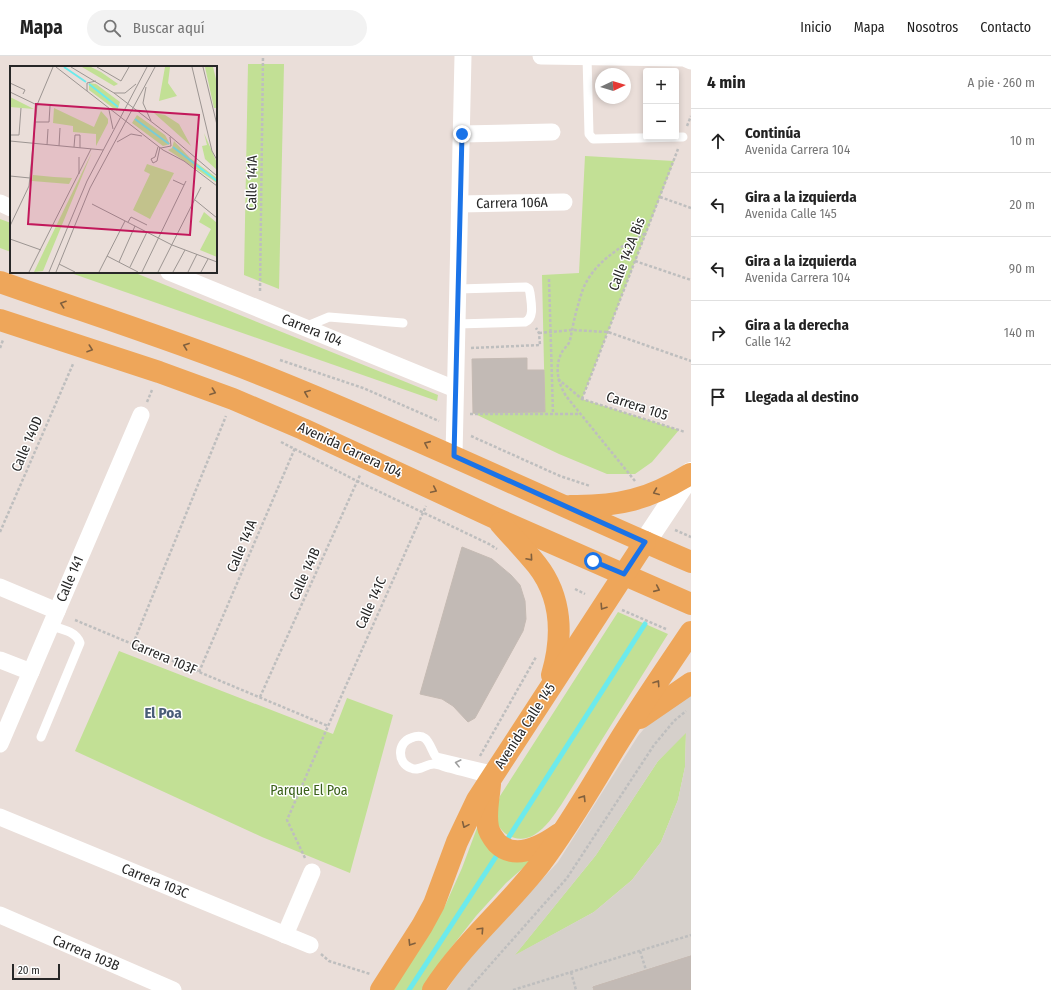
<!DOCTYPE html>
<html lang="es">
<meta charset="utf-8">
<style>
body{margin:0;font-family:"Fira Sans Condensed",sans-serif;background:#f2f2f2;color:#222}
.controls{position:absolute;right:12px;top:12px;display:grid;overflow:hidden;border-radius:4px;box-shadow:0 2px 6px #0003}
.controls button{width:36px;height:36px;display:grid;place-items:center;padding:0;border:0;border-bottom:1px solid #e0e0e0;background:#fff;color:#222;font:20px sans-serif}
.compass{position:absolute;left:595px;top:12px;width:36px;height:36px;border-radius:50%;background:#fff;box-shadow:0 2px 6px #0003;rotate:86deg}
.scale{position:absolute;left:12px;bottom:10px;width:48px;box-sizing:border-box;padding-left:4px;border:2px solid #272727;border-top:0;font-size:11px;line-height:14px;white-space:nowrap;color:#272727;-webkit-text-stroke:3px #fff;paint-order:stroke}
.stop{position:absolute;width:12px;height:12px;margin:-9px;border:3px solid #1a73e8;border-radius:50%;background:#fff}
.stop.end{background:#1a73e8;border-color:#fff;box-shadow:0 1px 4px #0008}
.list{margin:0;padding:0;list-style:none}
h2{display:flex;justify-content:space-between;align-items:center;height:52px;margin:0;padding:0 16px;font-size:17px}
h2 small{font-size:13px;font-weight:400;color:#767676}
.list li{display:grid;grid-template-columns:26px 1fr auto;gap:12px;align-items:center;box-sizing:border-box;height:64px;padding:0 16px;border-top:1px solid #e0e0e0}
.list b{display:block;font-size:15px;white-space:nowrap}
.list p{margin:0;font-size:13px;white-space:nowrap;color:#767676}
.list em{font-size:13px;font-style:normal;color:#767676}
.icon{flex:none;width:22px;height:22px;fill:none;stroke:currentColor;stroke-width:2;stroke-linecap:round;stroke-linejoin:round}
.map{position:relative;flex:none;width:691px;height:934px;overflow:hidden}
header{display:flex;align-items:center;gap:24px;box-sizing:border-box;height:56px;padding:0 20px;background:#fff;border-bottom:1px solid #e0e0e0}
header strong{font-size:19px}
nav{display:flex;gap:22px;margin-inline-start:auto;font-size:14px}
.search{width:280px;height:36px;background:#f2f2f2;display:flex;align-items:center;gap:10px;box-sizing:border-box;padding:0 14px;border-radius:22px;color:#767676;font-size:15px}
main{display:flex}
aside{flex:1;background:#fff}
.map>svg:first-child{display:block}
.green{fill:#c2e095}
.plaza{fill:#d6d0cb;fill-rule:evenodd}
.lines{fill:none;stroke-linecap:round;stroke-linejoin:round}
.stream{stroke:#6ceaec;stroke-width:5}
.building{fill:#c2bab5;stroke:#c5bab3}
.path{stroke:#bebebe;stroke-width:2.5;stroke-dasharray:3 2;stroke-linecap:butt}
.lane{stroke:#fff;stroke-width:9}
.street{stroke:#fff;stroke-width:17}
.secondary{stroke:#fff;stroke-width:22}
.primary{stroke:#eea65a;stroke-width:22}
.oneway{stroke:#81603e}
.oneway2{stroke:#9e9e9e}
.route{stroke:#1a73e8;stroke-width:5}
.labels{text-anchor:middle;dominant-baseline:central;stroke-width:3;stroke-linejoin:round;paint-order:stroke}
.street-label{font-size:14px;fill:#272727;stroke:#fff}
.park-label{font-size:14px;fill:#3b621a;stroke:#fff}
.neighbourhood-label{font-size:15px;font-weight:bold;fill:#495d77;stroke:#fff}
.inset-river{fill:none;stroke:#6ceaec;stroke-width:2}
.inset-road{fill:none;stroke:#9c9592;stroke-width:1}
.view{fill:#c2185b;fill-opacity:0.15;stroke:#c2185b;stroke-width:2}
.inset-edge{fill:none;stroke:#272727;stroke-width:2}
</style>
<header>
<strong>Mapa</strong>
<div class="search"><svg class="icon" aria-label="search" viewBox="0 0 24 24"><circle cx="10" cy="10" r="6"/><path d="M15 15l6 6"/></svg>Buscar aquí</div>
<nav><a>Inicio</a><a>Mapa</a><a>Nosotros</a><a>Contacto</a></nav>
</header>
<main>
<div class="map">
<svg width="691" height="934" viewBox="0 0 691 934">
<rect width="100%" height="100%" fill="#eaded9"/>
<!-- green -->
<g class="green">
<polygon points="248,8 284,8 279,233 244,219"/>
<polygon points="585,100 674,105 582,343 679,374 652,406 635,418 607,418 559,398 473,357 545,355 542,219 579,217"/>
<polygon points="0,163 11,167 11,196 0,192"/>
<polygon points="68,216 133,216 438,339 437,345"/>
<path d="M618 556 668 578 561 749C554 759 546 772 534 779 517 789 497 778 495 758 495 753 499 745 500 740Z"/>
<polygon points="119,595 333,678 347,642 393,659 350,817 262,781 75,695"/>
<polygon points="686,676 685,711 678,744 661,786 632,824 594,856 514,900 596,799 658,705"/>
<polygon points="477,772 532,804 506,827 476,860 443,902 423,934 393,934 444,852 462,812"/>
</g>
<!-- plaza -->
<path class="plaza" d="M691 636V900L593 932 594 934H447L462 910 558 806 638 680 654 661ZM686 677 685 711 678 744 661 786 632 824 594 856 515 899 596 799 658 705Z"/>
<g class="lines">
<!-- stream -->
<g class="stream">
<polyline points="505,787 645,568"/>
<polyline points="409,934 499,796"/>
</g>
</g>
<!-- building -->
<g class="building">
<polygon points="527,302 527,314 544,314 545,356 473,357 472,303"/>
<polygon points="462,491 492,503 511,519 520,529 525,545 526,563 523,575 475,662 468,666 453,650 442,643 420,638"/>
<polygon points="691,900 691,934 594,934 593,931"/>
<polygon points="691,900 691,934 594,934 593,931"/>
</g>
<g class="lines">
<!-- path -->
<g class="path">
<polyline points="687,70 691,60"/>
<polyline points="660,141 691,152"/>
<polyline points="635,205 691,224"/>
<polyline points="549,223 553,358"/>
<polyline points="260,235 263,0"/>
<polyline points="539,277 572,274 608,276 691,305"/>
<polyline points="0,292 3,284"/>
<polyline points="471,292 540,289 539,277 536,272"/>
<polyline points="280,304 363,332 439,365"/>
<polyline points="558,323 582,343 685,376"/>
<polyline points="582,343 678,93"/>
<polyline points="147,346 152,334"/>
<polyline points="470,358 579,358"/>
<polyline points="471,380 560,420 590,430"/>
<polyline points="281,386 357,425 489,488 497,493"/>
<path d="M635 425 566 340C558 327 554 311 562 296 564 292 569 289 570 284 571 281 571 278 572 275 574 262 579 245 583 233 594 206 621 190 646 177"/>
<polyline points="675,474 691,481"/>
<polyline points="0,476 73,308"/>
<polyline points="575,533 585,538"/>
<polyline points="622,554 666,573"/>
<polyline points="75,564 328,670"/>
<polyline points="133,588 226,360"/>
<polyline points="199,616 295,392"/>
<polyline points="260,641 360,419"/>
<polyline points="480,700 536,601"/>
<polyline points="305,802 287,764 328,670 426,450"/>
<polyline points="640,895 646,914"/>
<polyline points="321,898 329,905 370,918"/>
<polyline points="571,916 576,934"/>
<polyline points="468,934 567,822 654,689 674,665 686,655"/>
<polyline points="513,934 691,879"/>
</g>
<!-- lane -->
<g class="lane">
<polyline points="587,1 589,78 593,83 683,81"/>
<path d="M457 268 525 266C535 262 531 246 530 237L529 233 526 231 458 233"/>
<polyline points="305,271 329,261 403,267"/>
<path d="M41 681 80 587C76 575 61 573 51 570"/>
<path d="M490 723C476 719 463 716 449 712 444 711 439 708 434 708 425 708 420 716 411 712 397 707 397 687 411 682 429 675 429 691 436 701L496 715"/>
</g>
<!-- street -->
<g class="street">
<polyline points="541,0 684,2 691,5"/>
<polyline points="462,78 552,76"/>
<polyline points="0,147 11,152"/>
<polyline points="460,148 564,146"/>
<polyline points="169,216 455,333"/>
<polyline points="454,400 463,0"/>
<polyline points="0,531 57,555"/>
<polyline points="0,604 31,616"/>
<polyline points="0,688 141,359"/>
<polyline points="0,761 310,889"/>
<polyline points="0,859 173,934"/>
<polyline points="285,879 312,816"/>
</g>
<!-- secondary -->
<polyline class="secondary" points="645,486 691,417"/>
<!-- primary -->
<g class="primary">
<path d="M0 226C91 258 183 287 272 323 414 380 551 446 691 506"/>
<polyline points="0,264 159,316 233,343 303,373 495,462 691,548"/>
<path d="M570 450C618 451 650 443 690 418"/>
<path d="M500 467C512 481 525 494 537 509 562 541 563 581 552 619"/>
<polyline points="640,662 691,627"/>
<path d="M490 728C489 742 485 757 488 771 489 777 493 782 497 787 515 805 542 790 559 778"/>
<polyline points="381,934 422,870 434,848 457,786 477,744 645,486"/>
<path d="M433 934C463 887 507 851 541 807 569 770 592 729 616 690 640 651 666 613 691 576"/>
</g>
</g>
<!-- one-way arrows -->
<defs><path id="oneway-chevron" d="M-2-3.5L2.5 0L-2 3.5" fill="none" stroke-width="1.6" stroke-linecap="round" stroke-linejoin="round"/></defs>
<g class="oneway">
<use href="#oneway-chevron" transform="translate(63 248) rotate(-161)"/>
<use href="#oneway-chevron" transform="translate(186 290) rotate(-160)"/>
<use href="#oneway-chevron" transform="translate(90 293) rotate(19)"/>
<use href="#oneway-chevron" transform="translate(213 336) rotate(20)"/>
<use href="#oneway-chevron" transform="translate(307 337) rotate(-158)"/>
<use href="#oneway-chevron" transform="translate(427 388) rotate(-156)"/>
<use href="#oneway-chevron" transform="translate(434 434) rotate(25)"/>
<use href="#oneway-chevron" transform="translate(656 436) rotate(158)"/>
<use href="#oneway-chevron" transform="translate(530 502) rotate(49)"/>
<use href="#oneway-chevron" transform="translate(657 533) rotate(24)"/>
<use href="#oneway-chevron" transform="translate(603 551) rotate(123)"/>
<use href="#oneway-chevron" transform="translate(657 627) rotate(-56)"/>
<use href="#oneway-chevron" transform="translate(583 742) rotate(-58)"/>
<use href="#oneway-chevron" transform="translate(465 769) rotate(114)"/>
<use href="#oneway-chevron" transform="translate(481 874) rotate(-47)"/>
<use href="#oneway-chevron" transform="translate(411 887) rotate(122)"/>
</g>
<use class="oneway2" href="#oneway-chevron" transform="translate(458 707) rotate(-166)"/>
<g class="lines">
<!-- route -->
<polyline class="route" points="462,78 454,400 645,486 624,518 593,505"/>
</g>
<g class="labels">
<!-- street labels -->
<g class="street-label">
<text transform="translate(252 127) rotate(-89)">Calle 141A</text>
<text transform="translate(512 147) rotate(-1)">Carrera 106A</text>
<text transform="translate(627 198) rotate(-69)">Calle 142A Bis</text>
<text transform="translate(312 274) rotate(22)">Carrera 104</text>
<text transform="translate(637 350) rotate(18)">Carrera 105</text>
<text transform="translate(27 388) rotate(-67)">Calle 140D</text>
<text transform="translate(350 394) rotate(25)">Avenida Carrera 104</text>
<text transform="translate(242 490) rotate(-67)">Calle 141A</text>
<text transform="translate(305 518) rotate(-66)">Calle 141B</text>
<text transform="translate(70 523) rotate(-67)">Calle 141</text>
<text transform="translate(371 547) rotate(-66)">Calle 141C</text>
<text transform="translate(164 601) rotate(23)">Carrera 103F</text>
<text transform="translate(525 670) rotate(-57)">Avenida Calle 145</text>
<text transform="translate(155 825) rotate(22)">Carrera 103C</text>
<text transform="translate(86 897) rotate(23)">Carrera 103B</text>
</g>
<!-- park labels -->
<g class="park-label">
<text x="309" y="734">Parque El Poa</text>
</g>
<!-- neighbourhood labels -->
<g class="neighbourhood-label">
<text x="163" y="657">El Poa</text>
</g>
</g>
<!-- overview -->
<g transform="translate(10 10)">
<rect width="207" height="207" fill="#eaded9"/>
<path d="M72 1H81L91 6 108 18 104 20ZM155 1H160L158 17 167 30 149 35ZM195 1H203L207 17V42H204ZM79 17 86 18 110 36 107 45 79 24ZM0 31 24 43 0 41ZM44 42 84 61 91 45 98 53V57L86 80V68L63 66V60L43 57ZM144 47 155 49 169 58 181 80ZM127 49 155 69 160 78 153 80 122 57ZM194 67 207 97V104L195 93 192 80 197 79ZM164 75 180 92 207 112V117L158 84 162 82ZM82 86 33 205 24 206 32 189ZM137 98 164 107 140 153 123 144 140 108 134 105ZM23 109 44 111 62 112 59 118 22 115ZM194 146 207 157V191L190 184 201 163 189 156Z" fill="#c2e095"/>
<path class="inset-river" d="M54 1 76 16M79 18 108 41M125 53 159 78M163 81 207 115"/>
<path class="inset-road" d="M46 1 153 84 174 95 207 120M61 1 104 27 160 70 207 110M87 1 111 15 119 1M182 1 202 85 207 94M193 1 207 59M0 17 15 24 13 28M136 21 133 37 141 55M77 25V17L86 15M0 26 27 39M104 27H115L126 18M99 44 103 63M25 56H39L40 40M0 69H9L11 42M0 75 93 84M107 76 121 68 132 70M37 79 38 63M49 80 50 62M64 81 65 69H70V82M148 81 145 91 141 93 143 97 147 95 150 81M151 82 161 80 160 71M69 108V91M0 110 20 112M163 114 174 119M185 134 207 152M82 138 162 179 207 196M118 156 121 151 137 159M0 160 19 120 27 39 43 1M0 173 31 184M97 190 128 206M109 196 125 160M49 198 65 206M120 201 137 166M19 206 81 83M39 206 77 115 137 1M46 206 80 122 145 1M89 206 115 155M132 206 176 115M148 206 191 121M163 206 175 184M178 206 187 188M191 206 198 193"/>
<path class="view" d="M26 38 189 49 180 169 18 158Z"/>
<rect width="207" height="207" class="inset-edge"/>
</g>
</svg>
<div class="controls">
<button>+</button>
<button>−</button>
</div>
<svg class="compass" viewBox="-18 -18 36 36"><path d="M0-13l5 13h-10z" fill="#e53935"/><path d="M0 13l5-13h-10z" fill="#767676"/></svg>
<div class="scale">20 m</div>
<div class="stop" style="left:593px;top:505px"></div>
<div class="stop end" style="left:462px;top:78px"></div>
</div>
<aside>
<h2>4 min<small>A pie · 260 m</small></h2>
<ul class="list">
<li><svg class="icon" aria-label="ahead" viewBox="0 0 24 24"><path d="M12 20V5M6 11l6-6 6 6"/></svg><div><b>Continúa</b><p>Avenida Carrera 104</p></div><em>10 m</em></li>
<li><svg class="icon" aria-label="left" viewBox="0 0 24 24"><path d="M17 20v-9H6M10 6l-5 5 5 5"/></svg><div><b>Gira a la izquierda</b><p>Avenida Calle 145</p></div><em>20 m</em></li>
<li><svg class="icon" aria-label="left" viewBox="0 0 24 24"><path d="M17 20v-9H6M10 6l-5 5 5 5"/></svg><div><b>Gira a la izquierda</b><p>Avenida Carrera 104</p></div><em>90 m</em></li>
<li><svg class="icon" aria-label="right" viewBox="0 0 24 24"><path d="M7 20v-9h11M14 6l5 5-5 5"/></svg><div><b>Gira a la derecha</b><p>Calle 142</p></div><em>140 m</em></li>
<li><svg class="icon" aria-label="arrive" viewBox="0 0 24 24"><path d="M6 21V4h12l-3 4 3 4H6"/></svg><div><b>Llegada al destino</b></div></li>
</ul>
</aside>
</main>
